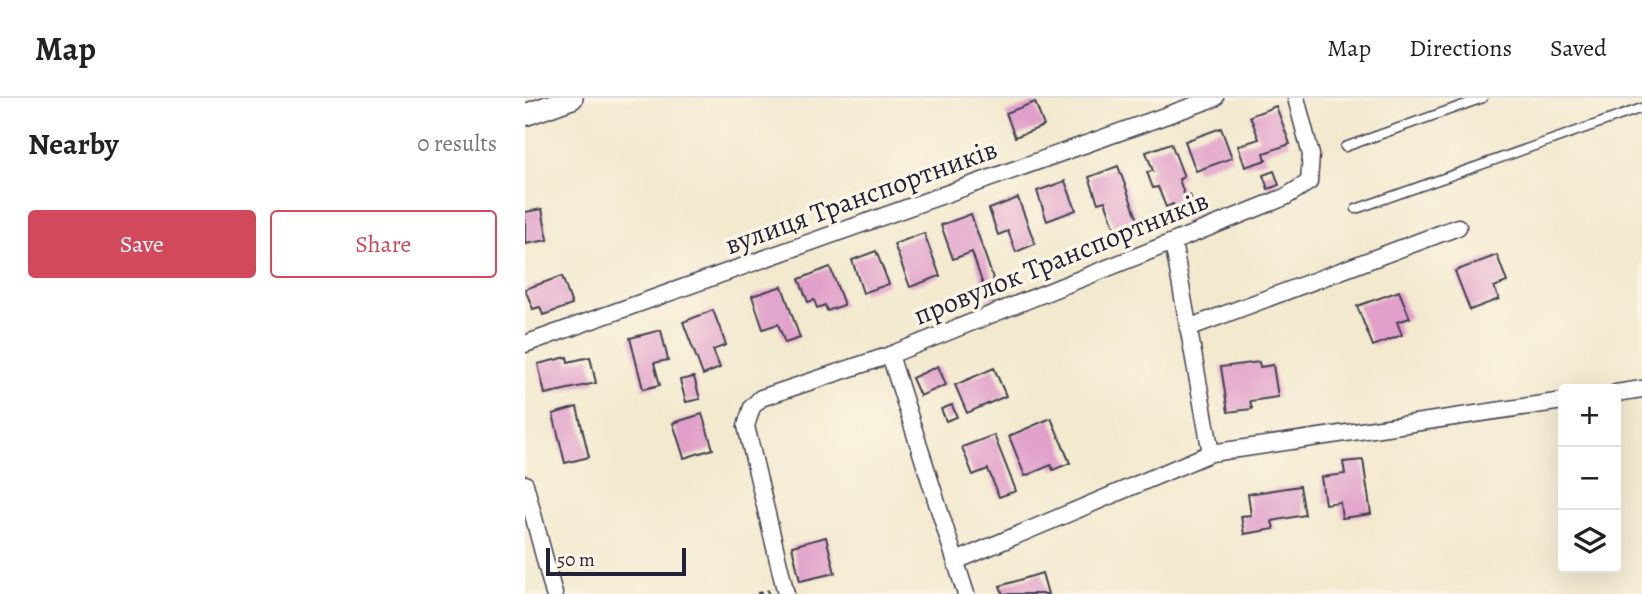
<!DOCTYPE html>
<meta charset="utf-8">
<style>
body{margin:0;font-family:Alegreya,serif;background:#f6f6f6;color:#222}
.controls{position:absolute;right:21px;bottom:21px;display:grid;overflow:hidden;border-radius:7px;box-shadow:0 7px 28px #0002}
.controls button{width:63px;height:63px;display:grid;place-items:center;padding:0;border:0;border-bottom:2px solid #e0e0e0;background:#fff;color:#222;font:35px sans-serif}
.scale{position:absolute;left:21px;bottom:18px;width:140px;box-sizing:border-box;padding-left:7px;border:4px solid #22223b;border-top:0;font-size:19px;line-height:24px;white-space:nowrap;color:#22223b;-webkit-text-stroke:5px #fcf5e5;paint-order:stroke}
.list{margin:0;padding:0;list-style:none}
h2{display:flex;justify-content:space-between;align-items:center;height:91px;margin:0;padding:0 28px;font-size:30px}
h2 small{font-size:23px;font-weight:400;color:#767676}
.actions{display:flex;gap:14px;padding:21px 28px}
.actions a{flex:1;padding:16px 0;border:2px solid #d1495b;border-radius:7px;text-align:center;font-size:24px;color:#d1495b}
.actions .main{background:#d1495b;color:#fff}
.icon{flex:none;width:38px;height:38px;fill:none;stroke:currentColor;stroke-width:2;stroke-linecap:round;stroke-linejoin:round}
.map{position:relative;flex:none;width:1117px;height:496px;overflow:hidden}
header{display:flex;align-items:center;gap:42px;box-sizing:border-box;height:98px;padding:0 35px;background:#fff;border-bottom:2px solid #e0e0e0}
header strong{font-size:33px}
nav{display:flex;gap:38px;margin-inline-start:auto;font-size:24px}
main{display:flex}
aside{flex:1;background:#fff}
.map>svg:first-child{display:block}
.building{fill:#e1a0ca}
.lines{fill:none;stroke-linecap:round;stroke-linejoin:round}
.service-casing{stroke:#414051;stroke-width:11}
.minor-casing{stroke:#414051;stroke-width:19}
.secondary-casing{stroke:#414051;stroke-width:24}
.path{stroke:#414051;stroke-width:3.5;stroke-dasharray:5 5;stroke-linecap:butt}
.service{stroke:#fff;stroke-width:8}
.minor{stroke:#fff;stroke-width:16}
.secondary{stroke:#fff;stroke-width:21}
.labels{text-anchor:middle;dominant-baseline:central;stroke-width:7;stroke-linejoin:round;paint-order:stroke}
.street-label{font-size:28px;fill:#22223b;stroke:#fcf5e5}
</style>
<header>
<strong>Map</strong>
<nav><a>Map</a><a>Directions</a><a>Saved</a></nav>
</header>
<main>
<aside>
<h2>Nearby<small>0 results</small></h2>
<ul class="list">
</ul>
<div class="actions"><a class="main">Save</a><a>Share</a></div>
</aside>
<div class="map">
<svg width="1117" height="496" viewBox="0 0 1117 496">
<rect width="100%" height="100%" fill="#fcf5e5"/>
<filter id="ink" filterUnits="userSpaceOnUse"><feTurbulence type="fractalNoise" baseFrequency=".0143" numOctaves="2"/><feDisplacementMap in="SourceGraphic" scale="14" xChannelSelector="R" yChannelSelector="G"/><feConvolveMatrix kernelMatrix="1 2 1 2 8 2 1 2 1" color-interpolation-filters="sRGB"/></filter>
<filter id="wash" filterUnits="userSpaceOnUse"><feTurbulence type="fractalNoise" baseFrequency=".00686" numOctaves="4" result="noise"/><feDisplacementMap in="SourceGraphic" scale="28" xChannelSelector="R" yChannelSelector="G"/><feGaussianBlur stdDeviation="1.57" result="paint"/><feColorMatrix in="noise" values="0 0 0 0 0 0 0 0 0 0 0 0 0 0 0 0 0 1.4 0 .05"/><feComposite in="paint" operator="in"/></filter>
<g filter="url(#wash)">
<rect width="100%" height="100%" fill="#f2e9ce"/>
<g id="blocks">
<!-- building -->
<g class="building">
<polygon points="510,4 519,28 490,39 481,15"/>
<polygon points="751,8 765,46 739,55 741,62 720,69 713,48 734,41 725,18"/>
<polygon points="696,30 707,60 671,73 660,43"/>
<polygon points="646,45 659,79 654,81 660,99 665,97 673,117 654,124 648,106 641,109 633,89 628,90 622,74 628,73 621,54"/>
<polygon points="593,68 614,125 591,134 580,103 573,105 564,79"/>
<polygon points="749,73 754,87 743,91 738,77"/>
<polygon points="540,83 551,112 522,123 512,93"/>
<polygon points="493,100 510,146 491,154 483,133 473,137 464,111"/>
<polygon points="17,111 23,142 0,146 0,114"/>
<polygon points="446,116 474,198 463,202 447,154 428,161 416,127"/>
<polygon points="399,135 415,178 385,189 369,146"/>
<polygon points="351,153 364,186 338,195 327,162"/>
<polygon points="972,157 982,184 969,189 974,201 945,212 930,173"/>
<polygon points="305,169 319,207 302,213 300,207 292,210 289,202 283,204 274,181"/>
<polygon points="37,178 47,207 18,217 15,209 8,211 0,191"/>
<polygon points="257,188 275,240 260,245 253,226 238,231 227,198"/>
<polygon points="874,193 885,220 872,224 877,237 848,248 832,208"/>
<polygon points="188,212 201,247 188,252 195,270 178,277 158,224"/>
<polygon points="136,232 143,262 129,265 135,287 118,291 105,240"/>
<polygon points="42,259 43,264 65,259 71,285 20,296 13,266"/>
<polygon points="734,264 735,269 748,267 753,299 725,303 727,311 703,314 696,269"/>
<polygon points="413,268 421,287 395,298 387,280"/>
<polygon points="469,270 481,298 442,315 430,287"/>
<polygon points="169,279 175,301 161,304 155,282"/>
<polygon points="427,307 432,319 421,323 416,311"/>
<polygon points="52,309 64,359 40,365 28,316"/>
<polygon points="177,316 188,351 159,360 148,325"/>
<polygon points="526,320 545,365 528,372 526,367 500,378 484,338"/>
<polygon points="469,337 491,393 474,399 463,371 448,377 437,349"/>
<polygon points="838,362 846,416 817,420 815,404 800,406 796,379 820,376 818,364"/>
<polygon points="775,388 780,417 747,423 749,431 719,436 716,418 726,417 723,396"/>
<polygon points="301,439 310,475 275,483 267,448"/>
<polygon points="517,475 523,496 478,496 475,488"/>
</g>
</g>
</g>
<g filter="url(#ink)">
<use href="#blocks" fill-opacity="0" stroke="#414051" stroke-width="2"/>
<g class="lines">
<!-- service casing -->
<g class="service-casing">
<g id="service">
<polyline points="820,49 958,0"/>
<polyline points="831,111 1117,10"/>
</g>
</g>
<!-- minor casing -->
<g class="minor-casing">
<g id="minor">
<polyline points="648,144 686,355"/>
<polyline points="663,230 933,129"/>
<polyline points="0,246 690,0"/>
<polyline points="365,257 441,496"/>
<polyline points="1091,295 1117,291"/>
<polyline points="0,386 29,496"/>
<polyline points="431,463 686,355 1038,303"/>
<polyline points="261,496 221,328 227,309 236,300 365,257 760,99 784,84 786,57 771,0"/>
</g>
</g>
<!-- secondary casing -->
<g class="secondary-casing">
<polyline id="secondary" points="0,17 47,0"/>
</g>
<!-- path -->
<polyline class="path" points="232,496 244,493"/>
<!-- service -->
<use href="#service" class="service"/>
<!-- minor -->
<use href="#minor" class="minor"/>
<!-- secondary -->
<use href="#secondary" class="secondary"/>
</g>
</g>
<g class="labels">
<!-- street labels -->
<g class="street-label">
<text transform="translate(336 99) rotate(-20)">вулиця Транспортників</text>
<text transform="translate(536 160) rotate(-22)">провулок Транспортників</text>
</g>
</g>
</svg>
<div class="controls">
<button>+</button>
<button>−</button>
<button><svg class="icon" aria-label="layers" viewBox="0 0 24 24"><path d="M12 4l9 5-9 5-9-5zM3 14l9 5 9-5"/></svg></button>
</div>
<div class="scale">50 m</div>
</div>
</main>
